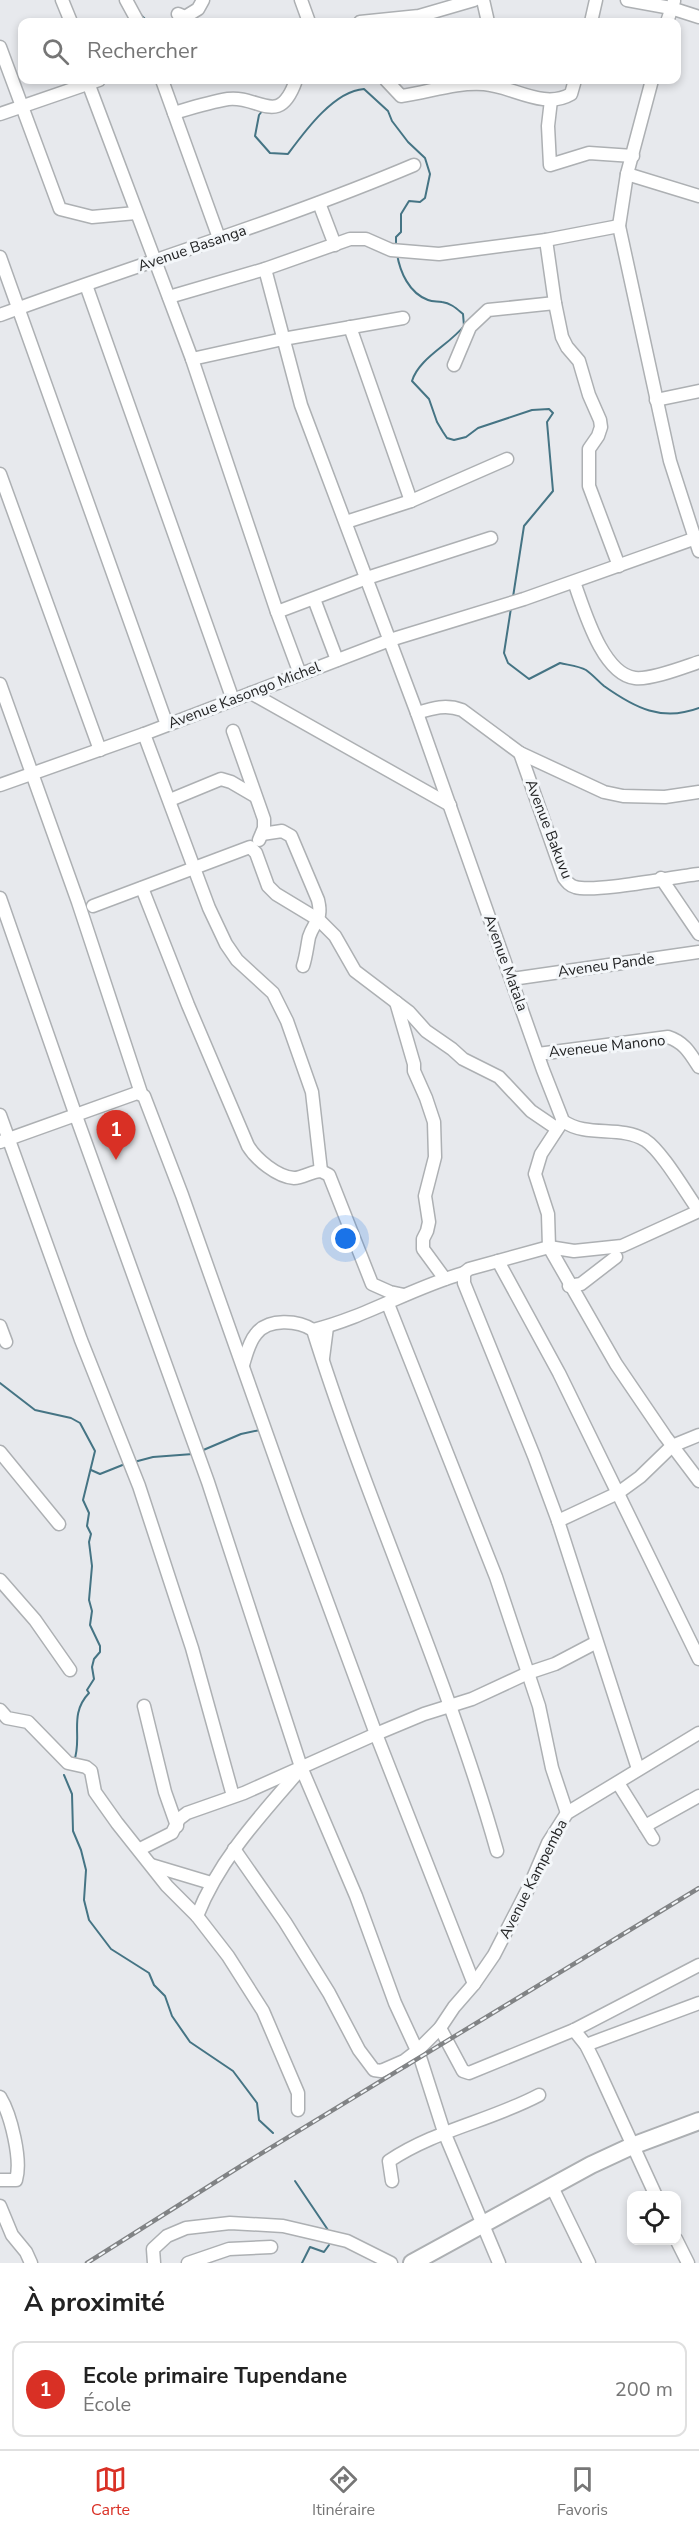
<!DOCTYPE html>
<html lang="fr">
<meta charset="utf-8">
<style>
body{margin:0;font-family:"Nunito Sans",sans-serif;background:#f2f2f2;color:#222}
.controls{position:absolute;right:18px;bottom:18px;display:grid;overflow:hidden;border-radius:12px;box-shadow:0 3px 9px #0003}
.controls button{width:54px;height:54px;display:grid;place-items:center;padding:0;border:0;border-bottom:2px solid #e0e0e0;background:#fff;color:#222;font:30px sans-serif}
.you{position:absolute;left:346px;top:1239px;width:21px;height:21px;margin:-15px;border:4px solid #fff;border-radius:50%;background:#1a73e8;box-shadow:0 0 0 9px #1a73e833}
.badge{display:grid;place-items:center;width:39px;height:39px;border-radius:50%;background:#d93025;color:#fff;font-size:20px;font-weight:700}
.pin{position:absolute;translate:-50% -50px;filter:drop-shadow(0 2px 3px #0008)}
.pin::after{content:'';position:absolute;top:32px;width:21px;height:18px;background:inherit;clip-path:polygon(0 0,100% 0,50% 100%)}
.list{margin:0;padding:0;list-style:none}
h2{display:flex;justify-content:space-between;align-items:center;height:78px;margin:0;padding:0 24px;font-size:26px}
h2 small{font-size:20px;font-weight:400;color:#767676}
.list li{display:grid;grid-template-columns:39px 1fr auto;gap:18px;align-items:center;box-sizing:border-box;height:96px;margin:0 12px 12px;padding:0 12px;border:2px solid #e0e0e0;border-radius:12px}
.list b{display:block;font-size:22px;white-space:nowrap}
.list p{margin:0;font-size:20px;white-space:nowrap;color:#767676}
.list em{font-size:20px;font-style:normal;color:#767676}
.icon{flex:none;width:33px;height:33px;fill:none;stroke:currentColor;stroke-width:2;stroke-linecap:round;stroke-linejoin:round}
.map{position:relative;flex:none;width:699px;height:2263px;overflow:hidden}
.search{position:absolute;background:#fff;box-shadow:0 3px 9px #0003;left:18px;right:18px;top:18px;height:66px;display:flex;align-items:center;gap:15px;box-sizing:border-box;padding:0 21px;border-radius:12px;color:#767676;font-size:22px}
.sheet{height:186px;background:#fff}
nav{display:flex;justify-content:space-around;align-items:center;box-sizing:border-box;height:84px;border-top:2px solid #e0e0e0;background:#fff;font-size:16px;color:#767676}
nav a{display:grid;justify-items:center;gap:3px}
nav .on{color:#d93025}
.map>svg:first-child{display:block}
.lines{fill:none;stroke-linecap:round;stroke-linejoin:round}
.stream{stroke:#457484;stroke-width:2}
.minor-casing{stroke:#adb0b3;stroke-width:15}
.highway-casing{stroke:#adb0b3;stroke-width:20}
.minor{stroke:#fff;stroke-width:12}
.highway{stroke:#fff;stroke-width:16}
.rail-casing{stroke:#818385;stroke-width:4.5}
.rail{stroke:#f4f7fa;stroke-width:2;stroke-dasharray:7;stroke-linecap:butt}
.labels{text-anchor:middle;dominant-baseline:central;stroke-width:6;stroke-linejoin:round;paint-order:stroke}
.street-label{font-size:15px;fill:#232425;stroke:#f4f7fa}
</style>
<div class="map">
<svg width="699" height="2263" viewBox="0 0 699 2263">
<rect width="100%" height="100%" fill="#e7e9ed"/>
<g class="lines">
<!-- stream -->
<g class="stream">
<polyline points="139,13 148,22"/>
<path d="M263 110 259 115 255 136 270 153 288 154C305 131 334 91 364 89L388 111 392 121 408 142 425 158 430 174 425 198 420 202 409 201 401 214V232L396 237V245"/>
<path d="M397 254C400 272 409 293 428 300 433 302 437 301 442 302 451 303 457 309 463 314L464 326C449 345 419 358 412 381L429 399 437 422 443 432 447 438 454 440 466 437 478 428 532 410 549 409 553 413 547 422 553 491 524 526 513 597"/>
<path d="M511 608 504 653 508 663 529 679 560 663C568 665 579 666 586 670 593 675 598 681 604 686 635 708 662 722 699 708"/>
<path d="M0 1383 35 1410 71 1418 80 1423 95 1451 83 1500 89 1513 87 1526 91 1534 89 1542 92 1566 89 1600 92 1611 90 1625 100 1646V1652L94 1659 92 1667 94 1679 87 1690 89 1693C68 1715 83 1738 74 1761"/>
<polyline points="201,1451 241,1434 260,1430"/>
<polyline points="134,1462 153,1457 193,1454"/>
<polyline points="91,1470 100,1474 125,1464"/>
<polyline points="64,1775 72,1794 73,1831 81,1850 86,1870 84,1900 89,1920 111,1949 149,1973 154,1985 165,1996 172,2016 190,2042 233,2071 257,2103 259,2120 273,2133"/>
<polyline points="295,2181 328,2230"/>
<polyline points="302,2263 310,2247 324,2252 329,2245"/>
</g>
<!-- minor casing -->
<g class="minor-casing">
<g id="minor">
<polyline points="62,0 71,22"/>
<polyline points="126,0 138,22"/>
<polyline points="301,0 309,22"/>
<polyline points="483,0 488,22"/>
<polyline points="627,0 671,8 699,17"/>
<polyline points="178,14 185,17 198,9 203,0"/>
<polyline points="360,22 419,16 474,0"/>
<polyline points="591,22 596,0"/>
<polyline points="667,22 674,1"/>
<polyline points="0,47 60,209 92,217 136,213"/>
<polyline points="87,80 192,359 277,612 300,674"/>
<polyline points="162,80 219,238"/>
<path d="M386 80 401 96C430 92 455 82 484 84 512 86 544 110 571 94L575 80"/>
<polyline points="652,80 627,174 619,226 670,461 699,551"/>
<polyline points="551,100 548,126 550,165 589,153 633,156"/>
<path d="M174 113C191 108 210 102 228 99 259 95 279 129 296 80"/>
<polyline points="0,114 99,80"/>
<polyline points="627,174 699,196"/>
<polyline points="319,203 335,245"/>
<polyline points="546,240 555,303 562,337 567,347 579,361 589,395 600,420 601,427 598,436 589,449 589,486 619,566"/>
<polyline points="0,257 167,725"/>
<path d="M265 269 301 405 417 713 543 1070 563 1121C587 1138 620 1125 645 1140 662 1151 686 1193 699 1211"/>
<polyline points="86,285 233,700"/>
<polyline points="169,297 265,269 350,239 366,239 391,250 439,254 546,240 619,226"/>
<path d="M0 315C138 264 279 222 414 165"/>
<polyline points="350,327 411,501"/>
<polyline points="192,359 283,339 403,318"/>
<polyline points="454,365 470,327 488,310 555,303"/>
<polyline points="656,400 699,391"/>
<polyline points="0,474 100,750"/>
<polyline points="346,522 411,501 507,459"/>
<path d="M574 582C584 609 602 674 635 678 651 680 684 667 699 662"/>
<polyline points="314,599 337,660"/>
<polyline points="277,612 367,578 491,538"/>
<polyline points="0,684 78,902 141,1093"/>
<polyline points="251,693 450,805"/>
<path d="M417 713C433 708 446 704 462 710L520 753 604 792 623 796 665 797 699 792"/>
<polyline points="233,731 264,819 264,828 259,840"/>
<polyline points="144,734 209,908 226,944 237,960 273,993 287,1021 312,1092 321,1171"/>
<path d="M520 753 564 878C567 882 570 886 575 887 596 893 672 877 699 874"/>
<polyline points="0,785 144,734 390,640 524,599 699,537"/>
<polyline points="170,800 221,779 231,782 255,796"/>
<path d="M262 834 282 831 291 836 318 900C323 920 314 921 309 937 307 947 306 957 303 966"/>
<polyline points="661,878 699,934"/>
<path d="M142 888 188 1005 248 1146C256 1159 277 1177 294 1178 303 1178 312 1171 321 1171L329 1175 372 1284 390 1292 404 1295"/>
<polyline points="0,898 76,1116 208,1482 301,1767 356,1896 395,2003 420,2057 444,2132 499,2263"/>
<polyline points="93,906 250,847 256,853 268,886 276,894 319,920 335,936 355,971 409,1012 426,1031 452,1049 463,1059 499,1077 531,1111 556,1128"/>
<polyline points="512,979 699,952"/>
<polyline points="396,1002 414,1064 414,1071 426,1098 434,1122 435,1157 425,1196 429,1222 427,1231 423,1239 423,1249 445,1279"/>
<path d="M538 1054 668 1037C684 1042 690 1053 699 1067"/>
<polyline points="0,1115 81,1340 139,1486 192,1648 233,1796"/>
<polyline points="562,1122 541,1154 535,1174 548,1214 549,1247 616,1364 665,1436 699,1481"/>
<polyline points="0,1142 137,1093 144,1096 182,1195 296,1517 376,1734 424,1714 472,1699 528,1673 555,1664 595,1643"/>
<polyline points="498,1261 559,1373 699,1659"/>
<polyline points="569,1286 581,1284 616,1257"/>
<polyline points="388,1304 496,1577 539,1706 552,1768 567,1813"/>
<polyline points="0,1326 6,1342"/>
<path d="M313 1330C366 1317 411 1288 464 1273"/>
<polyline points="323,1358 327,1327"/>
<path d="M243 1365C246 1355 249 1342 256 1334 268 1318 298 1320 313 1330 368 1506 447 1674 497 1851"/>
<polyline points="0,1452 59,1524"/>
<polyline points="558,1521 618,1493 640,1477 672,1446 699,1435"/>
<polyline points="0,1580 35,1620 70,1670"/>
<polyline points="144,1706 165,1792 177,1826"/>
<polyline points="0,1710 7,1718 28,1722 68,1763 86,1767 91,1771 95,1792 117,1823 167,1886 197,1916 228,1956 263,2011 298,2093 298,2110"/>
<polyline points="638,1769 558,1521 534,1456 464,1283 464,1273 469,1269 549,1247 574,1251 622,1246 699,1211"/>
<polyline points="618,1783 653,1839"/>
<polyline points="645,1826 699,1796"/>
<polyline points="140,1849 172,1833 179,1819 187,1813 244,1793 376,1734 474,1984"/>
<polyline points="234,1849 285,1922 329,1993 359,2050 374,2070 381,2071 404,2061 417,2051 440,2028 454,2007 474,1984 494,1955 530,1885 548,1843 567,1813 699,1733"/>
<polyline points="151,1865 211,1883"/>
<path d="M197 1916C219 1860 260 1816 299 1771"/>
<polyline points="440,2028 463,2071 469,2073 574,2030 699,1965"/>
<polyline points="574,2030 586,2045 595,2063 656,2196"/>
<polyline points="586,2045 699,2003"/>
<path d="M0 2097C11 2115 22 2160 16 2180H0"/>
<path d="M392 2181 389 2161C435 2130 490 2121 539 2095"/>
<polyline points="552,2187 589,2263"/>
<polyline points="0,2206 12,2235 26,2252 31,2263"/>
<polyline points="676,2239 688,2263"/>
<polyline points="154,2263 153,2249 167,2236 186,2228 230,2223 283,2226 347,2241 391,2263"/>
<polyline points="188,2263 229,2249 271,2247"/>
</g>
</g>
<!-- highway casing -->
<g class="highway-casing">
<polyline id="highway" points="412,2263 591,2165 632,2146 699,2121"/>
</g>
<!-- minor -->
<use href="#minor" class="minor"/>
<!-- highway -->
<use href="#highway" class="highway"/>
<!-- rail casing -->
<g class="rail-casing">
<polyline id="rail" points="87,2263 244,2164 699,1888"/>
</g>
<!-- rail -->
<use href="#rail" class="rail"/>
</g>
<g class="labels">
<!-- street labels -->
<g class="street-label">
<text transform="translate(192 248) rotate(-19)">Avenue Basanga</text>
<text transform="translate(244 695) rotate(-21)">Avenue Kasongo Michel</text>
<text transform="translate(549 829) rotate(69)">Avenue Bakuvu</text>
<text transform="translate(506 963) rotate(70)">Avenue Matala</text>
<text transform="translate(606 965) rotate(-8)">Aveneu Pande</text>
<text transform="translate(607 1046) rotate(-6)">Aveneue Manono</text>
<text transform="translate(533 1879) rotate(-63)">Avenue Kampemba</text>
</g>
</g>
</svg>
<div class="controls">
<button><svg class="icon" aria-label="locate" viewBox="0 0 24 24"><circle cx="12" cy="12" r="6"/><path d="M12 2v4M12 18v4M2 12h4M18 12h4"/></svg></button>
</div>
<div class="you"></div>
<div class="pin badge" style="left:116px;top:1160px">1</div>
<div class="search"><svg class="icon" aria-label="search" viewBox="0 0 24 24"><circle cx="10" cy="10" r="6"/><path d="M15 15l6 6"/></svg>Rechercher</div>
</div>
<section class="sheet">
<h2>À proximité<small></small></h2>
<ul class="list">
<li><span class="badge">1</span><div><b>Ecole primaire Tupendane</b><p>École</p></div><em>200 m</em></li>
</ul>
</section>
<nav>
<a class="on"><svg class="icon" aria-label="map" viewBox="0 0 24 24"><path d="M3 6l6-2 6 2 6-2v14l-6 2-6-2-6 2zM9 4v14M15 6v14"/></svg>Carte</a>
<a><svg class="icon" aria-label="directions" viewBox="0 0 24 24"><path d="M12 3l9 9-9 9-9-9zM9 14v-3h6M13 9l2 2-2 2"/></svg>Itinéraire</a>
<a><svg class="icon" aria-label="saved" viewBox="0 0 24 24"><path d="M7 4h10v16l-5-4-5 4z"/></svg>Favoris</a>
</nav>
